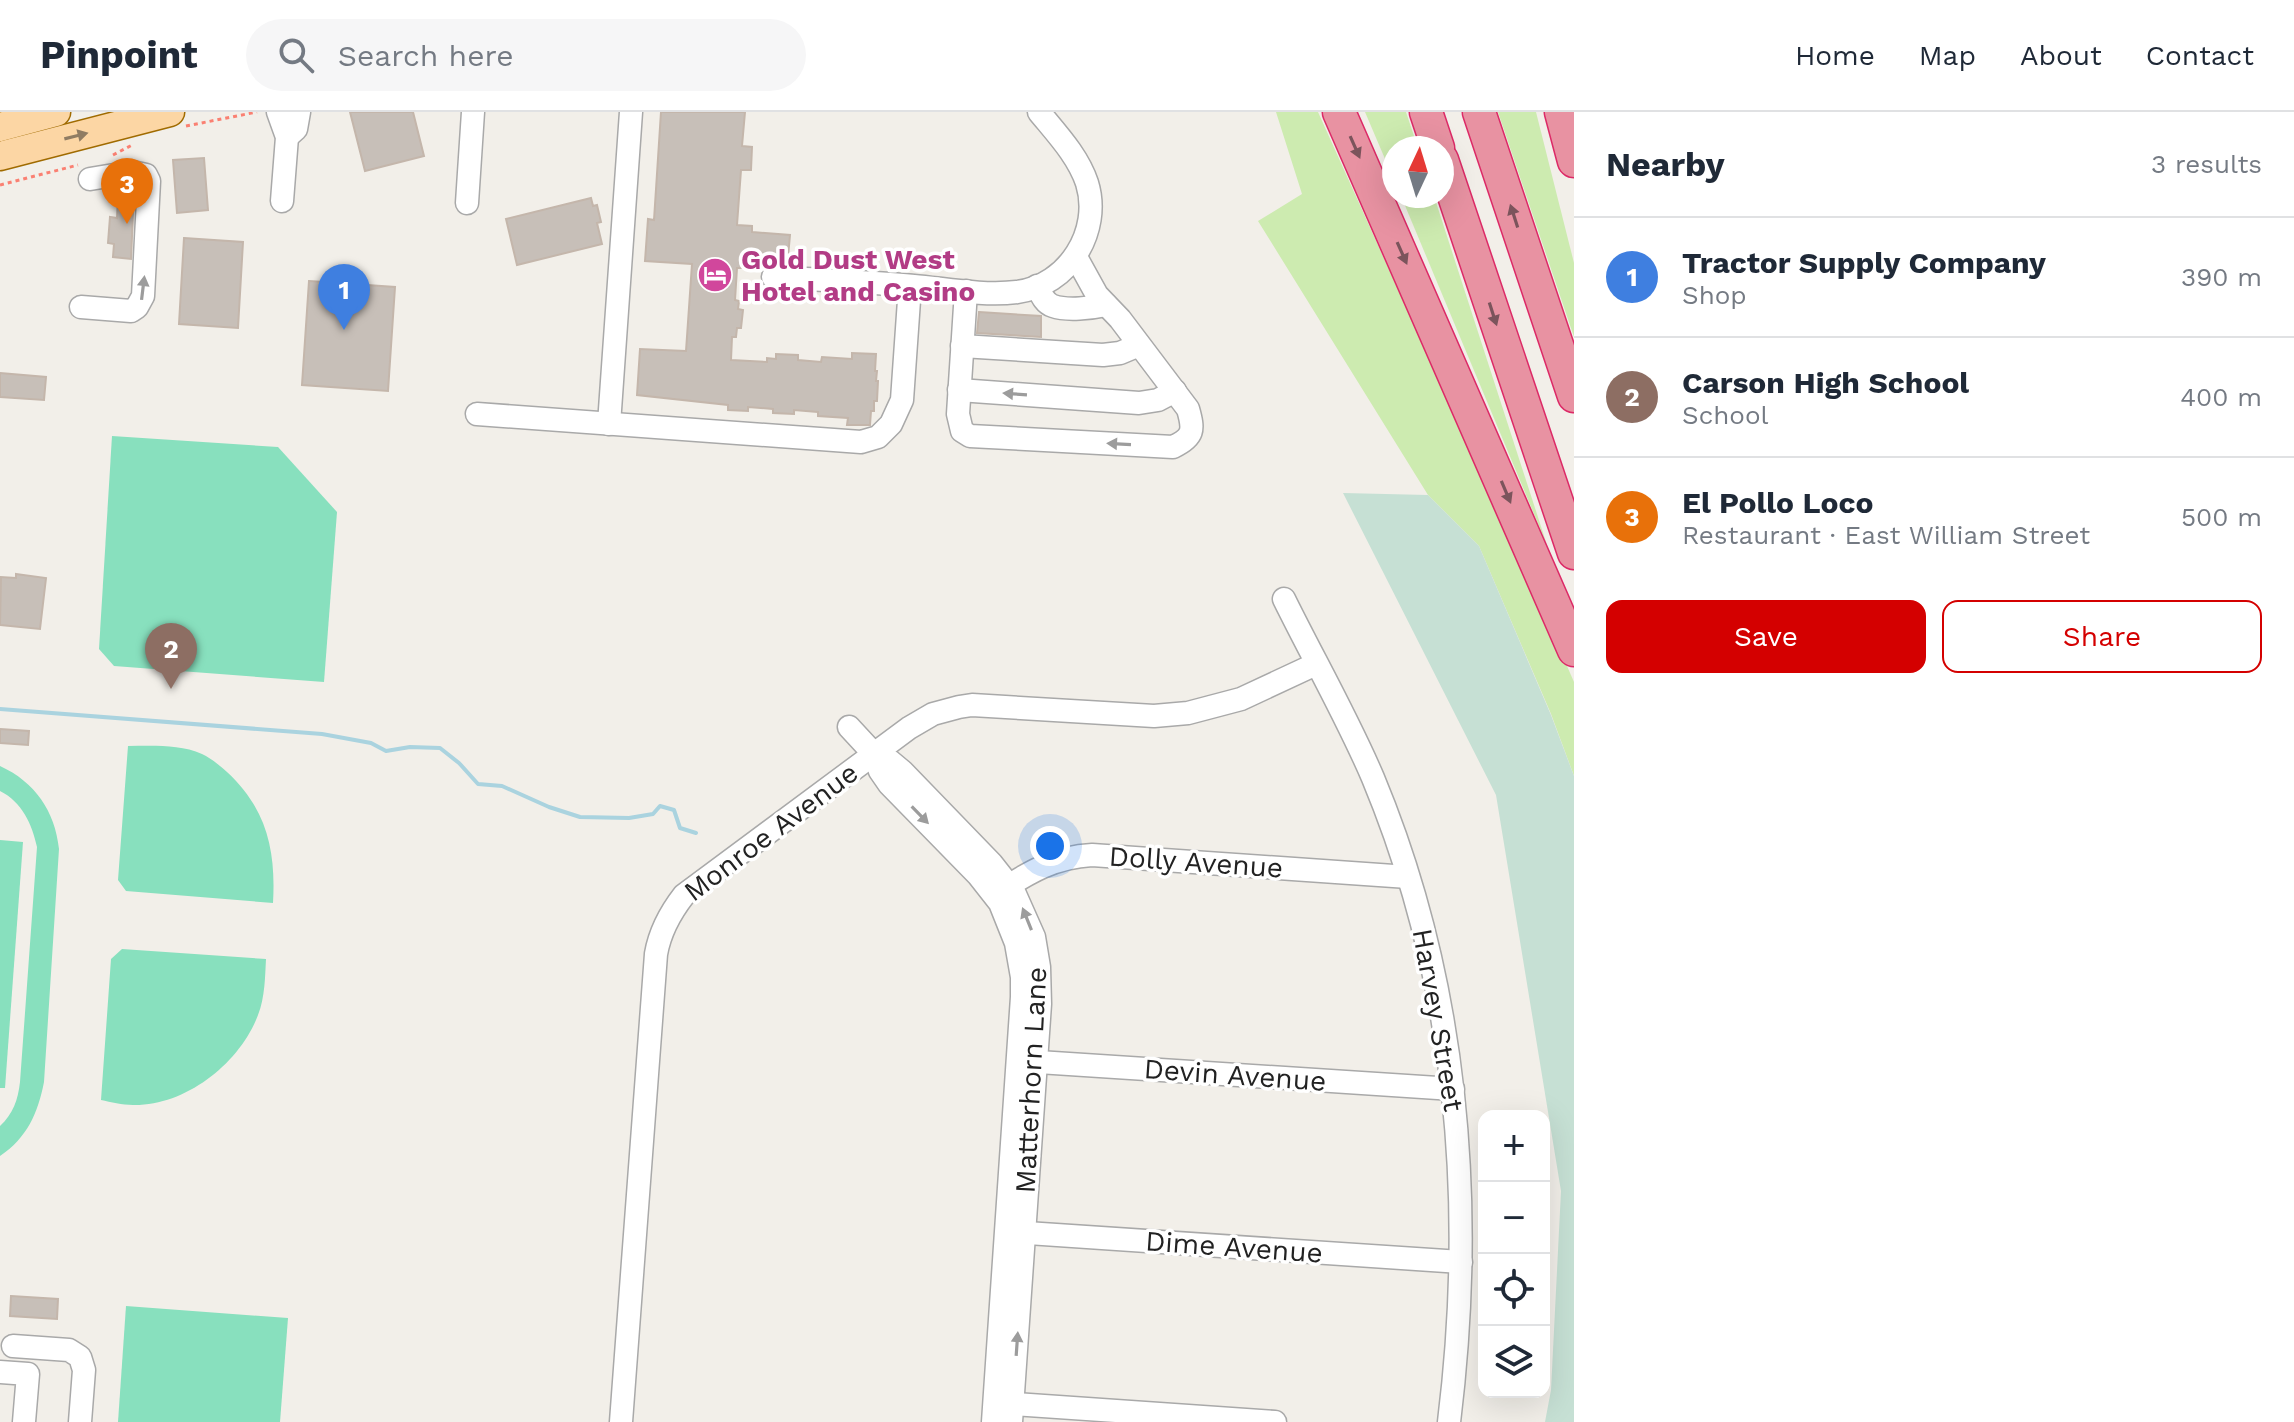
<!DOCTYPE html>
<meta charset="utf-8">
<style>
body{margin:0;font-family:"Work Sans",sans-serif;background:#f6f6f7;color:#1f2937}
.controls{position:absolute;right:24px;bottom:24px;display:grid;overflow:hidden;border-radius:16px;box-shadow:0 8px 32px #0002}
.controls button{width:72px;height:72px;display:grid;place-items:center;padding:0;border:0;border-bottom:2px solid #e0e1e3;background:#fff;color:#1f2937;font:40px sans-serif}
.compass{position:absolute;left:1382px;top:24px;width:72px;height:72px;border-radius:50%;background:#fff;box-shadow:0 8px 32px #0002;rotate:4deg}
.you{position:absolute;left:1050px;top:734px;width:28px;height:28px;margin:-20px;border:6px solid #fff;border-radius:50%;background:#1a73e8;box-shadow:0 0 0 12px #1a73e833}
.badge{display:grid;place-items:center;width:52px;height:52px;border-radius:50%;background:#d40000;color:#fff;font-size:26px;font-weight:700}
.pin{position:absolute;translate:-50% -66px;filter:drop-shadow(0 2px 4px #0008)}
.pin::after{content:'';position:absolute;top:42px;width:28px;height:24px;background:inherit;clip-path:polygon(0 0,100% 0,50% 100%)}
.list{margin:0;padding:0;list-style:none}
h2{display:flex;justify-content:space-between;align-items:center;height:104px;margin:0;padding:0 32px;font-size:34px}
h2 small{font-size:26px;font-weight:400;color:#747a83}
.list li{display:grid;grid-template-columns:52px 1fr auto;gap:24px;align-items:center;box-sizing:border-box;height:120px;padding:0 32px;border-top:2px solid #e0e1e3}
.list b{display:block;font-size:30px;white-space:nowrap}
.list p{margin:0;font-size:26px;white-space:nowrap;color:#747a83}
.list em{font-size:26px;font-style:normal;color:#747a83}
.actions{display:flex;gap:16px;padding:24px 32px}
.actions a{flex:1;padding:18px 0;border:2px solid #d40000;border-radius:16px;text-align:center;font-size:28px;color:#d40000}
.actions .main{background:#d40000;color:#fff}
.icon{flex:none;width:44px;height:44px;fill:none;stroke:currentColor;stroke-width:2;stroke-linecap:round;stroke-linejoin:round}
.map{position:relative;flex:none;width:1574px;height:1310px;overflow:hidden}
header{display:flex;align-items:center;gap:48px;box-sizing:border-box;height:112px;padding:0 40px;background:#fff;border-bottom:2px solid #e0e1e3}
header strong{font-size:38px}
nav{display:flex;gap:44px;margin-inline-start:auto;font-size:28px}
.search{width:560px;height:72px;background:#f6f6f7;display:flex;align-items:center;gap:20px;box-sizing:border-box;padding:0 28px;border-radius:44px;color:#747a83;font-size:30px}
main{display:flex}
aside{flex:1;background:#fff}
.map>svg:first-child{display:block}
.grass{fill:#cdebb0}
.wetland{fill:#c6e0d4}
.pitch{fill:#88e0be}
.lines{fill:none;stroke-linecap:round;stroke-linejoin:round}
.stream{stroke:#aad3df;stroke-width:4}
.building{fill:#c7bfb8;stroke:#c4b6ab;stroke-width:2}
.minor-casing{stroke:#a9a9a9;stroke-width:25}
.major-casing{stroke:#a06b00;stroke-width:31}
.highway-casing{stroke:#dc2a67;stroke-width:35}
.path{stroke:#fa8072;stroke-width:3;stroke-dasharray:4 4;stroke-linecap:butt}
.minor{stroke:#fff;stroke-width:22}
.major{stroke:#fcd6a4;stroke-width:28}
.highway{stroke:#e892a2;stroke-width:32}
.oneway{fill:#8f7c63}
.oneway2{fill:#7b545c}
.oneway3{fill:#9c9c9c}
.labels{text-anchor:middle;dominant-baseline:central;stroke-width:7;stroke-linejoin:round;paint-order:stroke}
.hotel-label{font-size:28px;font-weight:bold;fill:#b23c85;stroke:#fff;text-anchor:start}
.street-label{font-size:28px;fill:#222;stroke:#fff}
</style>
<header>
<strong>Pinpoint</strong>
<div class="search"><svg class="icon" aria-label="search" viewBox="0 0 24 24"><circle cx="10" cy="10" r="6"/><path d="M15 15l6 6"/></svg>Search here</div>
<nav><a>Home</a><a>Map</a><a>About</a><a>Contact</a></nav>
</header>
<main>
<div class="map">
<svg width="1574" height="1310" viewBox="0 0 1574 1310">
<rect width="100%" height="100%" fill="#f2efe9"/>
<!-- grass -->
<g class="grass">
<polygon points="1276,0 1318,0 1546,506 1574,570 1574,664 1551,602 1479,434 1428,383 1258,109 1302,82"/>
<polygon points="1365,0 1406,0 1418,36 1394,36 1394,68"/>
<polygon points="1498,0 1536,0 1574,151 1574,225"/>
<polygon points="1401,84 1434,84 1547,433"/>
</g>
<!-- wetland -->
<polygon class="wetland" points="1343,381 1428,383 1479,434 1551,603 1574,664 1574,1310 1545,1310 1551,1278 1561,1079 1496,683"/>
<!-- pitch -->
<g class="pitch">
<polygon points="112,324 278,335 337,400 324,570 114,554 99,537"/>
<path d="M128 634C152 634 179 632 202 642 211 646 220 654 227 660 267 697 276 739 273 791L126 779 118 768Z"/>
<path d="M0 654C35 670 55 699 59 737L44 970C38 1001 27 1026 0 1044V1014C13 1002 18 988 20 970L37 735C32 712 22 690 0 679Z"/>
<polygon points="0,728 23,730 5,976 0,976"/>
<path d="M122 837 266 847C265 865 265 885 258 903 240 951 186 994 133 993 122 993 111 990 101 988L111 847Z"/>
<polygon points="126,1194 288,1206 280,1310 118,1310"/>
</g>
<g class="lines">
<!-- stream -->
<polyline class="stream" points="0,597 322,622 371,631 386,639 410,635 440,636 459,651 478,672 502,674 549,695 580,705 629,706 653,702 660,694 674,698 680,716 696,721"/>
</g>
<!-- building -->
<g class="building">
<polygon points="350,0 413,0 424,44 365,59"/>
<polygon points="661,0 745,0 742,34 752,35 751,58 741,58 737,113 752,114 752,120 790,123 788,145 749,142 748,156 737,156 735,188 739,189 738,197 743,198 741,216 737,216 736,225 732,225 731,248 767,250 767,246 776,247 776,242 798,243 798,248 821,250 822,245 852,247 852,241 876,242 875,259 877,259 876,269 878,269 877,289 874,289 874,299 871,299 870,313 847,313 848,306 818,304 818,300 794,298 794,302 773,301 773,297 748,295 748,299 728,298 728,293 637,283 640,237 686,239 692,152 645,149 648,107 654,108"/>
<polygon points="204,46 208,98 177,101 173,48"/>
<polygon points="124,78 134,79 131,147 113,145 114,132 108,131 110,105 117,106 118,84 124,85"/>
<polygon points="591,86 593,94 597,93 601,110 597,111 602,132 517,153 506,107"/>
<polygon points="184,126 243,130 238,216 179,212"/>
<polygon points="309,169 395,175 388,279 302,273"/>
<polygon points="979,200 1041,204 1041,225 977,221"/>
<polygon points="0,261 46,265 44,288 0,285"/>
<polygon points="16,462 46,466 40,517 0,513 1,465 16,466"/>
<polygon points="0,617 29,619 28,633 0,631"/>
<polygon points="11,1184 58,1187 57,1207 10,1204"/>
</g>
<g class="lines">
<!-- minor casing -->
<g class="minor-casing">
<g id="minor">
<polyline points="278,0 287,25 282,89"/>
<polyline points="287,25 296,17 299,0"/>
<polyline points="467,91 473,0"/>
<path d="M773 165C820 168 867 170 914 174 947 177 984 184 1017 180 1068 174 1102 119 1087 71 1078 44 1057 22 1039 0"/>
<path d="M1037 174C1041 182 1044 191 1053 194 1067 199 1092 196 1106 193"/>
<path d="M966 179 958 302 962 319 970 324 1173 335C1194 325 1194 318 1188 297L1120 207 1097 183 1076 145"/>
<polyline points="81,195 131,199 137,195 143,184 149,69 146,63 132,60 90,67"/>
<polyline points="962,234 1103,243 1120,241 1139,233"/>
<polyline points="959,278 1139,291 1158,288 1175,279"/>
<polyline points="477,302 861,330 878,325 891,312 902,288 910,174"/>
<polyline points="609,312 631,0"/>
<path d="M1284 487C1313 546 1347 605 1373 666 1458 870 1476 1092 1449 1310"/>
<polyline points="849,615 874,642 890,649 902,659 992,752 1014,780 1034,825 1039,855 1040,892 1011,1310"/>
<polyline points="874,642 880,659 889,672 978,763 1000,791 1016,831 1022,865 1022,885 993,1310"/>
<path d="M999 780C1029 760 1055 745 1092 743L1408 765"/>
<polyline points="1023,949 1453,977"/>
<polyline points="1011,1120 1461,1150"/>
<polyline points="13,1234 69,1238 80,1245 84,1258 80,1310"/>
<polyline points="0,1260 28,1262 24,1310"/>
<polyline points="1000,1291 1275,1310"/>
<path d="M621 1310 656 842C660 819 670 801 684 783L909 616 933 602 959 595 972 593 1154 604 1188 601 1241 587 1316 552"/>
</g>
</g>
<!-- major casing -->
<g class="major-casing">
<g id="major">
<polyline points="0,15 56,0"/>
<polyline points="0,44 170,0"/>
</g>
</g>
<!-- highway casing -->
<g class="highway-casing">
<g id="highway">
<polyline points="1339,0 1574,538"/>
<polyline points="1426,0 1438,36"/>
<polyline points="1479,0 1574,284"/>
<polyline points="1561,0 1574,49"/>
<polyline points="1442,48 1574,441"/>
</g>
</g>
<!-- path -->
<g class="path">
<polyline points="186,14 257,0"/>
<polyline points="113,43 134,32"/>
<polyline points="0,73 78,53"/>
</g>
<!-- minor -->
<use href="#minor" class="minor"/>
<!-- major -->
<use href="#major" class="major"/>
<!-- highway -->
<use href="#highway" class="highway"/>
</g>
<!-- one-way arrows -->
<defs><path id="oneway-solid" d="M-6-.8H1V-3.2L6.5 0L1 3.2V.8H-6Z" transform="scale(2)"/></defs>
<use class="oneway" href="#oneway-solid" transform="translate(76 24) rotate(-14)"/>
<g class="oneway2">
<use href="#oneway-solid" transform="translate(1355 35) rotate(66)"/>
<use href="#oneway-solid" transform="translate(1514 104) rotate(-108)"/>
<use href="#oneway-solid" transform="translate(1402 141) rotate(66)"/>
<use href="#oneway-solid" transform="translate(1493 202) rotate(72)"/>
<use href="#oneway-solid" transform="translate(1506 380) rotate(67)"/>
</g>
<g class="oneway3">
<use href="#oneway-solid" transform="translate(143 176) rotate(-83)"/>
<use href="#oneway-solid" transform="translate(1015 282) rotate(-176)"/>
<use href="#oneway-solid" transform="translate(1119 332) rotate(-177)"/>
<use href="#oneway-solid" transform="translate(920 703) rotate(46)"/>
<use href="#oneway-solid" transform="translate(1027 807) rotate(-112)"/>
<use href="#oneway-solid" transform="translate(1017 1232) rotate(-86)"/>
</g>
<!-- icons -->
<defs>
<g id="hotel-disc" transform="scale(1.8)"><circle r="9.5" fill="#d1479c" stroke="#fff"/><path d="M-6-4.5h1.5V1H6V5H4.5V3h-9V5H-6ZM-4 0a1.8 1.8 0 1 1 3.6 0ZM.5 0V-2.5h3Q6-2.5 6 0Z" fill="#fff"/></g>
</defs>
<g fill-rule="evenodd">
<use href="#hotel-disc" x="715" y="163"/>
</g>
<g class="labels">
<!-- hotel labels -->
<g class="hotel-label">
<text x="741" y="147">Gold Dust West<tspan x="741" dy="32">Hotel and Casino</tspan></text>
</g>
<!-- street labels -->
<g class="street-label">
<text transform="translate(771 720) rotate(-37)">Monroe Avenue</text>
<text transform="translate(1196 750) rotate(4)">Dolly Avenue</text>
<text transform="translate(1438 908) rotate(80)">Harvey Street</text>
<text transform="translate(1235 963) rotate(4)">Devin Avenue</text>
<text transform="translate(1031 968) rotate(-87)">Matterhorn Lane</text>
<text transform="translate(1234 1135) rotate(4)">Dime Avenue</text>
</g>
</g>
</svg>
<div class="controls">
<button>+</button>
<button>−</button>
<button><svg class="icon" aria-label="locate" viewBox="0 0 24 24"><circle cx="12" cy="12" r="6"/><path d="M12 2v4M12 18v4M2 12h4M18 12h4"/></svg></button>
<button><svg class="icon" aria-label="layers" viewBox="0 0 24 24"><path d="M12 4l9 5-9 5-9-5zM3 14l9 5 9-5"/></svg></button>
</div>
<svg class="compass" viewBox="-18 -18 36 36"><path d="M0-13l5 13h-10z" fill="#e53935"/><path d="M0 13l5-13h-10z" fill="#747a83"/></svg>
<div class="you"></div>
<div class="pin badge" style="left:344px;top:218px;background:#3f7fe0">1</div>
<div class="pin badge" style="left:171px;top:577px;background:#8d6e63">2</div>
<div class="pin badge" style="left:127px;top:112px;background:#e8710a">3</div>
</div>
<aside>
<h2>Nearby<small>3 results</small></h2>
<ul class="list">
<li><span class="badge" style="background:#3f7fe0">1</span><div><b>Tractor Supply Company</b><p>Shop</p></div><em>390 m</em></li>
<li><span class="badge" style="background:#8d6e63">2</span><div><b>Carson High School</b><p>School</p></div><em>400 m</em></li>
<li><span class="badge" style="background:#e8710a">3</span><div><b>El Pollo Loco</b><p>Restaurant · East William Street</p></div><em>500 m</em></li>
</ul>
<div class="actions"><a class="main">Save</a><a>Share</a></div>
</aside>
</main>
